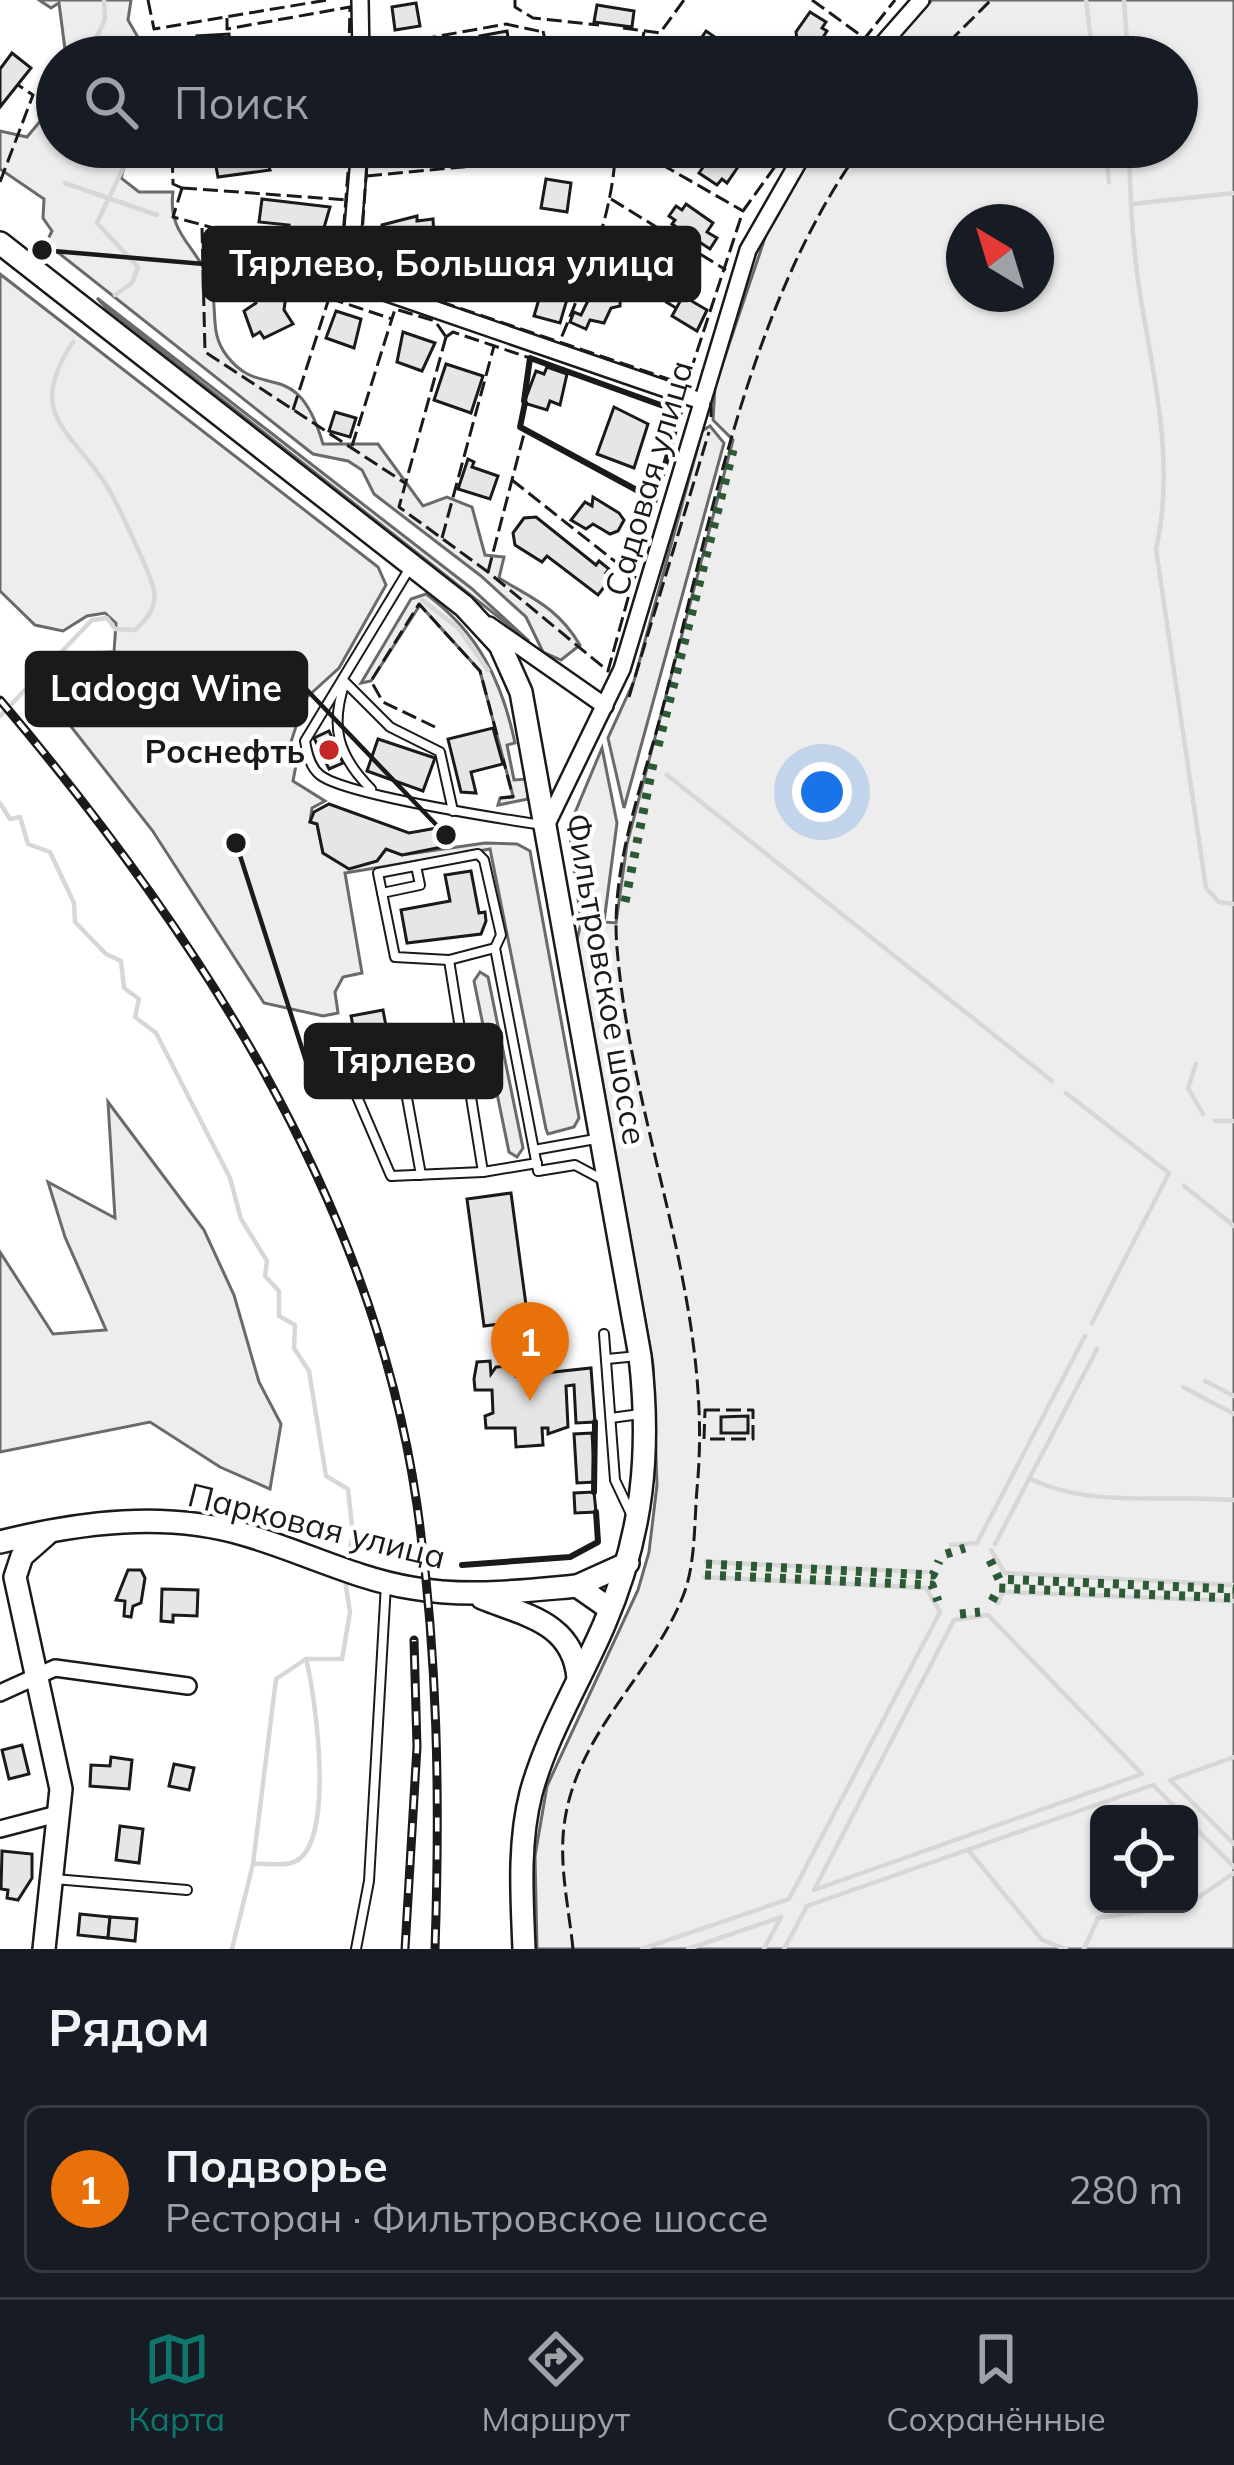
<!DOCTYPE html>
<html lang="ru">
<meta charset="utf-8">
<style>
body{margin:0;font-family:Mulish,sans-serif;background:#20242c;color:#f1f3f6}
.controls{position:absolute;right:36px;bottom:36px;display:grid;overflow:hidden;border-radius:18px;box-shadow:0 3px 9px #0004}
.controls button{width:108px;height:108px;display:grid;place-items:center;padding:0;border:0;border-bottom:3px solid #363941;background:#171b24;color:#f1f3f6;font:60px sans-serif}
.compass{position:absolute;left:946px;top:204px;width:108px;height:108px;border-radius:50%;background:#171b24;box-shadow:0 3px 9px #0004;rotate:322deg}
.you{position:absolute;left:822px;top:792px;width:42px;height:42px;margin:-30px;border:9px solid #fff;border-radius:50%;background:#1a73e8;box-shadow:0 0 0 18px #1a73e833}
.badge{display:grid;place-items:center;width:78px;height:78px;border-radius:50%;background:#0f766e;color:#fff;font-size:39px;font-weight:700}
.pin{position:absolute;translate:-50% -99px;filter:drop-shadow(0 3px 6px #0008)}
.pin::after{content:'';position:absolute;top:63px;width:42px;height:36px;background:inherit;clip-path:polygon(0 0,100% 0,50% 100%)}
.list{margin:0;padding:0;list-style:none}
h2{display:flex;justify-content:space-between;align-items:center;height:156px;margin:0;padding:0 48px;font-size:51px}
h2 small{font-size:39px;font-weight:400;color:#9ea1a6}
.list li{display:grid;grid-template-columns:78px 1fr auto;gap:36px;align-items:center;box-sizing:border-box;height:168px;margin:0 24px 24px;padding:0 24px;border:3px solid #363941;border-radius:18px}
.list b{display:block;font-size:45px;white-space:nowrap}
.list p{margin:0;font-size:39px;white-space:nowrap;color:#9ea1a6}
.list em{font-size:39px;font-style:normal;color:#9ea1a6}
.icon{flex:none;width:66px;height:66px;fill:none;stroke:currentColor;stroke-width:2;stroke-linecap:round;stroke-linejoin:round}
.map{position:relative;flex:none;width:1234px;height:1949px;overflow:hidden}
.search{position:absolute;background:#171b24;box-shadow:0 3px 9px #0004;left:36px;right:36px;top:36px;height:132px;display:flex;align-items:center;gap:30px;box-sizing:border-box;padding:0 42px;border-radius:66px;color:#9ea1a6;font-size:45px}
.sheet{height:348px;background:#171b24}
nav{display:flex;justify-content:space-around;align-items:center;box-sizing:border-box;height:168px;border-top:3px solid #363941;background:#171b24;font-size:33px;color:#9ea1a6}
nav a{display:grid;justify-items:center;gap:6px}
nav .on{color:#0f766e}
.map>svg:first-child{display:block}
.green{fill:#ededed;stroke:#6a6a6a;stroke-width:3;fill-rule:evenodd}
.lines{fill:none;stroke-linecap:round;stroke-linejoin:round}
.stream{stroke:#d7d7d7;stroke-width:4.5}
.building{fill:#e6e6e6;stroke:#1a1a1a;stroke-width:3}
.service-casing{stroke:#1a1a1a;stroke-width:12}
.minor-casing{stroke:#1a1a1a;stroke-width:20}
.secondary-casing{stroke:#1a1a1a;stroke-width:26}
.service{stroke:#fff;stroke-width:8}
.minor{stroke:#fff;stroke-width:15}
.secondary{stroke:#fff;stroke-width:21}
.rail-casing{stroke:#1a1a1a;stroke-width:9}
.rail{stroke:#fff;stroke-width:4.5;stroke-dasharray:14;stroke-linecap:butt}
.hedge{stroke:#2b5a34;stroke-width:9;stroke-dasharray:6 9;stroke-linecap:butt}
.fence{stroke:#1a1a1a;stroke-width:3;stroke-dasharray:15 6;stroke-linecap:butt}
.wall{stroke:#1a1a1a;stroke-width:6}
.poi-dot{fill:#c62828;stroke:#fff;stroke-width:4.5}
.labels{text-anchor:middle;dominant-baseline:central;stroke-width:9;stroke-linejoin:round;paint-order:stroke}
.street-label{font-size:33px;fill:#1a1a1a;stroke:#fff}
.poi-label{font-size:33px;font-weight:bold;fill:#1a1a1a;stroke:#fff;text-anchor:end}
.leader{fill:none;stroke:#1a1a1a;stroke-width:4.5}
.callout-dot{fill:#1a1a1a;stroke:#fff;stroke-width:4.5}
.callout{fill:#1a1a1a;stroke:#1a1a1a;stroke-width:4.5}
.callout-label{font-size:36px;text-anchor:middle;font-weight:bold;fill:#fff}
</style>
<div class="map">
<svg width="1234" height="1949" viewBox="0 0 1234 1949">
<rect width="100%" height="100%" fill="#fff"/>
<!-- green -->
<g class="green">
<polygon points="39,0 131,0 128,20 143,46 132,57 106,57 101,43 93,57 66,57 59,3 51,8"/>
<path d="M932 0H1234V1949H537L535 1856 547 1786 638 1590 649 1552 657 1485 653 1365 577 940 581 923 569 827 602 748 617 823 604 922 616 923 627 844 733 440 713 420 715 386 771 220 816 147H1177V57H881ZM964 222H1036V294H964ZM1099 1814H1189V1904H1099Z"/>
<path d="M57 85V147L118 156 124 167 121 178 139 192H173C167 235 198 246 210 283 219 308 208 332 227 356 262 402 297 354 323 444H378L423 506 447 497 472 507 485 555 504 557 499 578C533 599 557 607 580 645L561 660 543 652 526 617 481 576 374 494 362 470 348 461 313 454 46 243 52 231 43 218 44 199 0 169V131L27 137 47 113Z"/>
<polygon points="0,274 378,567 386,585 339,668 305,699 289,748 297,760 293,781 325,801 312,808 310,822 317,824 323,853 349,869 377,861 386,849 402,855 485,843 517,844 530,851 579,1118 574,1127 548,1134 546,1129 490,849 345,873 362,973 343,977 335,992 338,1013 323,1016 264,1003 152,830 62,715 69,707 62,671 89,653 111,652 130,673 142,700 175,693 213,664 235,668 254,705 236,666 212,662 172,692 143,698 133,672 114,652 116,623 105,613 87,616 63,631 35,625 0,591"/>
<polygon points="97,298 471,588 529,641 107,309"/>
<polygon points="710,426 724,443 624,808 608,738 634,681 702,431"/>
<path d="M426 594C478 632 502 681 515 743L507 745 514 780 526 779 528 799 498 805 500 798 513 796 480 671 420 605 371 681 361 683 411 599Z"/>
<polygon points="480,972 488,977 523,1148 517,1157 509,1152 474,981"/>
<polygon points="108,1102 204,1230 234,1295 259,1382 281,1424 270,1489 220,1467 150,1422 0,1452 0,1252 53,1334 106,1330 65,1237 48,1182 115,1218"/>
</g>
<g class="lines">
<!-- stream -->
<g class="stream">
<polyline points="1086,0 1093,57"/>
<polyline points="1124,0 1128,57"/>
<polyline points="103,57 96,39 105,19 104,0"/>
<polyline points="89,147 121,150 128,158 97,223 138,267 132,283 115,295"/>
<polyline points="1105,147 1109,182"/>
<path d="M1129 147C1130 202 1133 258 1143 312 1157 389 1174 472 1156 549L1206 888 1219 902 1234 904"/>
<polyline points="65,183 157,215"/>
<polyline points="1132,204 1234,193"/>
<polyline points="422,600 458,628 488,670"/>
<path d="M0 716 92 620 107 618 115 629 135 630C147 619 157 608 154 590 152 577 116 501 108 488 74 431 23 417 73 342"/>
<polyline points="667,775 1052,1081"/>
<polyline points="0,803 10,819 20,817 28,844 50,852 74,903 75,922 106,954 121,961 124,988 139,999 135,1017 156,1033 230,1178 241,1219 267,1261 265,1276 279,1291 279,1316 295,1325 294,1348 309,1371 326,1476 348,1489 353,1535 347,1563"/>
<polyline points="1196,1064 1188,1088 1203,1114"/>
<polyline points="1066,1093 1169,1173 1092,1323"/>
<polyline points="1215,1121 1234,1121"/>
<polyline points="1184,1186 1234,1226"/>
<polyline points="1205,1381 1234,1396"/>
<polyline points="1183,1387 1234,1414"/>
<path d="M1029 1478C1090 1509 1168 1494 1234 1500"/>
<polyline points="995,1544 1097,1349"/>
<polyline points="951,1545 977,1543 1085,1336"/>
<polyline points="991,1550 1005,1573 1234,1585"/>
<polyline points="706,1562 926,1572"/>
<polyline points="998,1603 1003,1592 1234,1601"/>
<polygon points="988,1615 1142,1774 814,1890 954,1620"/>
<polyline points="1234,1757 1170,1780 1234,1844"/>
<polyline points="1189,1822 1234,1867"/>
<polyline points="969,1851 1042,1940 1066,1949"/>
<polyline points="253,1864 276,1679 306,1659"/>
<path d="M232 1949 253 1864C264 1863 281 1866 291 1863 338 1851 315 1693 306 1659H342L350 1612 345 1580"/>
<polyline points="642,1949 789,1899 940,1612 926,1588 704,1577"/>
<polyline points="688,1949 781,1917"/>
<polyline points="764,1949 781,1917"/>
<polyline points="784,1949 807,1906 1153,1785 1182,1814"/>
<polyline points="1084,1949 1098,1918 1187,1905 1234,1873"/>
</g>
</g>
<!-- building -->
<g class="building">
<polygon points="416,3 420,26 395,30 392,7"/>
<polygon points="597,5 634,11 632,27 594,22"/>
<polygon points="810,12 826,22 822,28 827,31 815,50 797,40 796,32"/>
<polygon points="507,31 509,43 517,46 515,57 416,57 424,56 422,46 481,40 480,36"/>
<polygon points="706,31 722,42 711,57 699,57 692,52"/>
<polygon points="229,34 230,57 198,57 197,36"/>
<polygon points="560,41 598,45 596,55 604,57 559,57"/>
<polygon points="12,53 31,68 0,107 0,69"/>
<polygon points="262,147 270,170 218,177 214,156 236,147"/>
<polygon points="401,147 452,147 453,157 420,166 419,161 403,163"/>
<polygon points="717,147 744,158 727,183 722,179 717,185 699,173"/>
<polygon points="546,179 571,183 567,212 541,208"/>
<polygon points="262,199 330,207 319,245 287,241 289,225 259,222"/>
<polygon points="686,204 713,223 707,232 717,238 710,249 672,224 675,220 669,216 676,206 682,210"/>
<polygon points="417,216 417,221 433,219 434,237 383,238 382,225"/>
<polygon points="531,267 547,272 542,289 568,296 560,323 534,316 539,299 523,295"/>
<polygon points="607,273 621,279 620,306 611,308 604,323 590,320 586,329 570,322 574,312 581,315 601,274"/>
<polygon points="268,279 286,295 284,310 293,324 264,338 260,332 253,336 244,311 256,303 252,289"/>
<polygon points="683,296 707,310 697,331 672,316"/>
<polygon points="336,311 361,319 354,348 326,338"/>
<polygon points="403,332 435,343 422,371 397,362"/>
<polygon points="446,364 483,376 471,413 434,400"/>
<polygon points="547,367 567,374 560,405 550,401 547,410 524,403 536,371 544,374"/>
<polygon points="614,407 648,424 634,468 597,454"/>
<polygon points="335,412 356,418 350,437 329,431"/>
<polygon points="468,459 474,462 472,467 498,476 490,499 458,489"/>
<polygon points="593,497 619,513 624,520 618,531 610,534 593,524 586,529 571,520 585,502 592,506"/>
<polygon points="536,517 596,565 599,561 609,569 606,573 612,577 598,595 547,556 542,562 515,545 513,533 524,518"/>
<polygon points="493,728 503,764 471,772 476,793 461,792 448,739"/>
<polygon points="329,731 343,763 329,769 314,738"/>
<polygon points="378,739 435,758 423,791 367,771"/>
<polygon points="329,804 409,833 448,826 452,845 402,855 386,849 377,861 349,869 323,853 317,824 310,822 314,812"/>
<polygon points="471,871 479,913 485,912 486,921 481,934 407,943 401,910 450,901 445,875"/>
<polygon points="383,1010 394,1069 363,1075 351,1016"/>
<polygon points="511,1193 528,1320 506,1323 512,1366 506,1366 500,1324 484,1326 467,1199"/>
<polygon points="490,1361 491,1374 496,1367 515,1366 516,1376 591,1368 595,1422 576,1423 574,1385 566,1386 568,1427 548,1434 548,1428 542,1428 543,1445 516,1447 515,1428 486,1428 485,1416 493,1413 492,1390 475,1390 474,1379 477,1362"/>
<polygon points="748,1416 748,1433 721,1433 721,1417"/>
<polygon points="592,1433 595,1482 577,1483 574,1434"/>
<polygon points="594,1492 596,1512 575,1513 574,1493"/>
<polygon points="128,1570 141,1570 145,1578 141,1603 133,1606 131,1617 124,1616 125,1601 116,1600"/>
<polygon points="162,1589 198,1590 197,1616 173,1615 173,1622 161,1621"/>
<polygon points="22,1745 29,1774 9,1779 2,1750"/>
<polygon points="111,1757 132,1760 129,1789 90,1786 91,1765 110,1766"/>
<polygon points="174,1764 194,1768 189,1790 169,1786"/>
<polygon points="120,1826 143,1829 139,1863 116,1860"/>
<polygon points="2,1851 32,1854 32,1878 18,1900 7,1898 8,1890 1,1889"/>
<polygon points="80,1914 110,1917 108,1938 78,1935"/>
<polygon points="110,1917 137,1919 135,1941 108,1938"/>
</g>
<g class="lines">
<!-- service casing -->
<g class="service-casing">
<g id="service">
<path d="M411 566 305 741C307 753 310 767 320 775 345 795 503 819 542 825"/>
<path d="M371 789C337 755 330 726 345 682L390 727 440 752 453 811"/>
<polyline points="382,893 420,885 416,866"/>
<polyline points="495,948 501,935 484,860 478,854 378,873 395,957 449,960 495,948 538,1171 575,1165 605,1181"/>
<polyline points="449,960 483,1172 537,1163"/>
<polyline points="534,1150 601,1138"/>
<polyline points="421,1175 403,1076 352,1085 391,1176 483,1172"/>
<polyline points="604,1334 615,1480 631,1514"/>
<polyline points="607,1359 638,1356"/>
<polyline points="611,1418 640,1414"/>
<polyline points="54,1879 187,1890"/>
<polyline points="356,1949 369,1881 386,1584"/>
</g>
</g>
<!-- minor casing -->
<g class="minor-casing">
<g id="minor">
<polyline points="360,0 361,57"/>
<polyline points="871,57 921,0"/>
<polyline points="360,147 350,263 361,284 701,401"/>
<polyline points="489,625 605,706"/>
<polyline points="546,826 622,669 748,250 807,147"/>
<polyline points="0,1693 55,1668 188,1686"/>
<polyline points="0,1829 61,1813"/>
</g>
</g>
<!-- secondary casing -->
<g class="secondary-casing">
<g id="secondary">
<path d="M0 243 464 606 500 645 521 692 640 1356C651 1452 643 1535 604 1625 580 1681 547 1734 531 1793 518 1844 522 1897 524 1949"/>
<path d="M0 1542C80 1522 166 1511 246 1535 301 1551 356 1579 412 1588 468 1598 522 1591 577 1586L610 1609"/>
<polyline points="577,1586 628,1563"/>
<path d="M482 1598C527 1616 573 1623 578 1678"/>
<polyline points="44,1949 61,1789 15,1577 22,1556 47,1534"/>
</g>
</g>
<!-- service -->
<use href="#service" class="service"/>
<!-- minor -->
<use href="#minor" class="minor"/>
<!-- secondary -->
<use href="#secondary" class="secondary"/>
<!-- rail casing -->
<g class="rail-casing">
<g id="rail">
<path d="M0 700C195 930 373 1199 417 1505 438 1653 440 1800 435 1949"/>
<polyline points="405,1949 417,1747 414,1640"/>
</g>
</g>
<!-- rail -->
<use href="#rail" class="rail"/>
<!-- hedge -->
<g class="hedge">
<polyline points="658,746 733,450"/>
<polyline points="625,902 654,759"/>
<polyline points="946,1554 965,1548"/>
<polyline points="990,1560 999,1579 1234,1589"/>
<polyline points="706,1564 933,1575 939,1561"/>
<polyline points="705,1575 932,1585 938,1601"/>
<polyline points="992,1601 999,1588 1234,1598"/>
<polyline points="960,1614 980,1612"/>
</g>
<!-- fence -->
<g class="fence">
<polyline points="148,0 154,29 327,0"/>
<polyline points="515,0 515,7 533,18 599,25"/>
<polyline points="812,0 863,37"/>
<polyline points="227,18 227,29 350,7 349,47 303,57"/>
<polyline points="623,28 660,33 684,0"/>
<polyline points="543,31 549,57"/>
<polyline points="337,57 350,57"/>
<polyline points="367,57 367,49 506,24 543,32"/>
<polyline points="639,57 644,32"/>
<polyline points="850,57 895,0"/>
<polyline points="934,57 991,0"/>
<polyline points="368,147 360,264 365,276 686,385 743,211 789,147"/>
<polyline points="743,147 772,166"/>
<polyline points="764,147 778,156"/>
<polyline points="661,164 743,211"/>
<path d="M367 176 567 157 615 159C610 224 584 282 560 341"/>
<polyline points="0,182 33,95 18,85"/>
<polyline points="182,188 173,217 337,261"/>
<polyline points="182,188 348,200"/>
<polyline points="182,188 173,184 172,149 202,147"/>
<polyline points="611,199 726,270"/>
<polyline points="202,228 205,352 405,483"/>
<polyline points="594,257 676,308"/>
<polyline points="329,298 392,319"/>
<polyline points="446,337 399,507 488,572 608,671 655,500"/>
<polyline points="446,337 453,332 530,358"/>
<polyline points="293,410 341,261 350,147"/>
<polyline points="711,417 711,402"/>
<polyline points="352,446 395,309 435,321 446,337"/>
<polyline points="512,480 636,578"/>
<polyline points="442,538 494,346"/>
<polyline points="488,572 525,430"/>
<polyline points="629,697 709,432"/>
<polyline points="435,727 383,702 371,681 419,604 480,671 497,735"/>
<polyline points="500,798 513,797 503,759"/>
<polygon points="705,1410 753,1410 753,1439 704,1439"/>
<path d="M573 1949C569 1909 559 1866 564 1826 575 1736 647 1680 681 1601 696 1568 694 1524 697 1489 715 1302 632 1131 617 948 610 866 643 784 663 707 710 524 749 302 862 147"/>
</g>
<!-- wall -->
<g class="wall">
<polyline points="524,401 530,358 680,412 655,500 520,427 525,403"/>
<polyline points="594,1492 595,1422"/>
<polyline points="462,1565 570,1557 598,1542 596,1512"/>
</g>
</g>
<!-- markers -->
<circle class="poi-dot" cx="329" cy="750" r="12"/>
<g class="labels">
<!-- street labels -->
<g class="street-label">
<text transform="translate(648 478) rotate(-74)">Садовая улица</text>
<text transform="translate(607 979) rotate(80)">Фильтровское шоссе</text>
<text transform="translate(317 1525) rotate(14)">Парковая улица</text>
</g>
<!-- poi labels -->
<g class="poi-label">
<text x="305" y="750">Роснефть</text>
</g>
</g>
<!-- callouts -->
<path class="leader" d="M42 250L204 264M446 835L306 689M236 843L306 1061"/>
<g class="callout-dot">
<circle cx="42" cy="250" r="12"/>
<circle cx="446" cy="835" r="12"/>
<circle cx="236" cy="843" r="12"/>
</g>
<g class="callout">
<rect x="204" y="228" width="495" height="72" rx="12"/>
<rect x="27" y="653" width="279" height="72" rx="12"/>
<rect x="306" y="1025" width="195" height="72" rx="12"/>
</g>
<g class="callout-label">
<text x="452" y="276">Тярлево, Большая улица</text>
<text x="166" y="701">Ladoga Wine</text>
<text x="403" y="1073">Тярлево</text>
</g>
</svg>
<div class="controls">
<button><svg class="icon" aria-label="locate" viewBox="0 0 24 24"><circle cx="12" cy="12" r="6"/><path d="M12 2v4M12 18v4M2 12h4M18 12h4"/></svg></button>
</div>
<svg class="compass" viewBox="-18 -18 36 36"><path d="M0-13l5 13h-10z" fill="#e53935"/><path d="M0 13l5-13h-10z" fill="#9ea1a6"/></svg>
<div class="you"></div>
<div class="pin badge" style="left:530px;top:1401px;background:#e8710a">1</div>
<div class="search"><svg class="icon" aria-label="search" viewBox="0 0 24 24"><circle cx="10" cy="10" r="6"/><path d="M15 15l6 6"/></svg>Поиск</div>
</div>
<section class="sheet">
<h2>Рядом<small></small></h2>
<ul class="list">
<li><span class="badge" style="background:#e8710a">1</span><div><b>Подворье</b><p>Ресторан · Фильтровское шоссе</p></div><em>280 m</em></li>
</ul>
</section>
<nav>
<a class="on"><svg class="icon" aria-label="map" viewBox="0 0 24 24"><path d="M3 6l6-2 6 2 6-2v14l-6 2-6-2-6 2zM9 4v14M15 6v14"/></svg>Карта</a>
<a><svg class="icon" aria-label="directions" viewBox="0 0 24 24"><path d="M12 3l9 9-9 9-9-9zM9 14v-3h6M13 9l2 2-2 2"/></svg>Маршрут</a>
<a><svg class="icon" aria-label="saved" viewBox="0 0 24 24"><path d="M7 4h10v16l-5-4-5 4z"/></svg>Сохранённые</a>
</nav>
